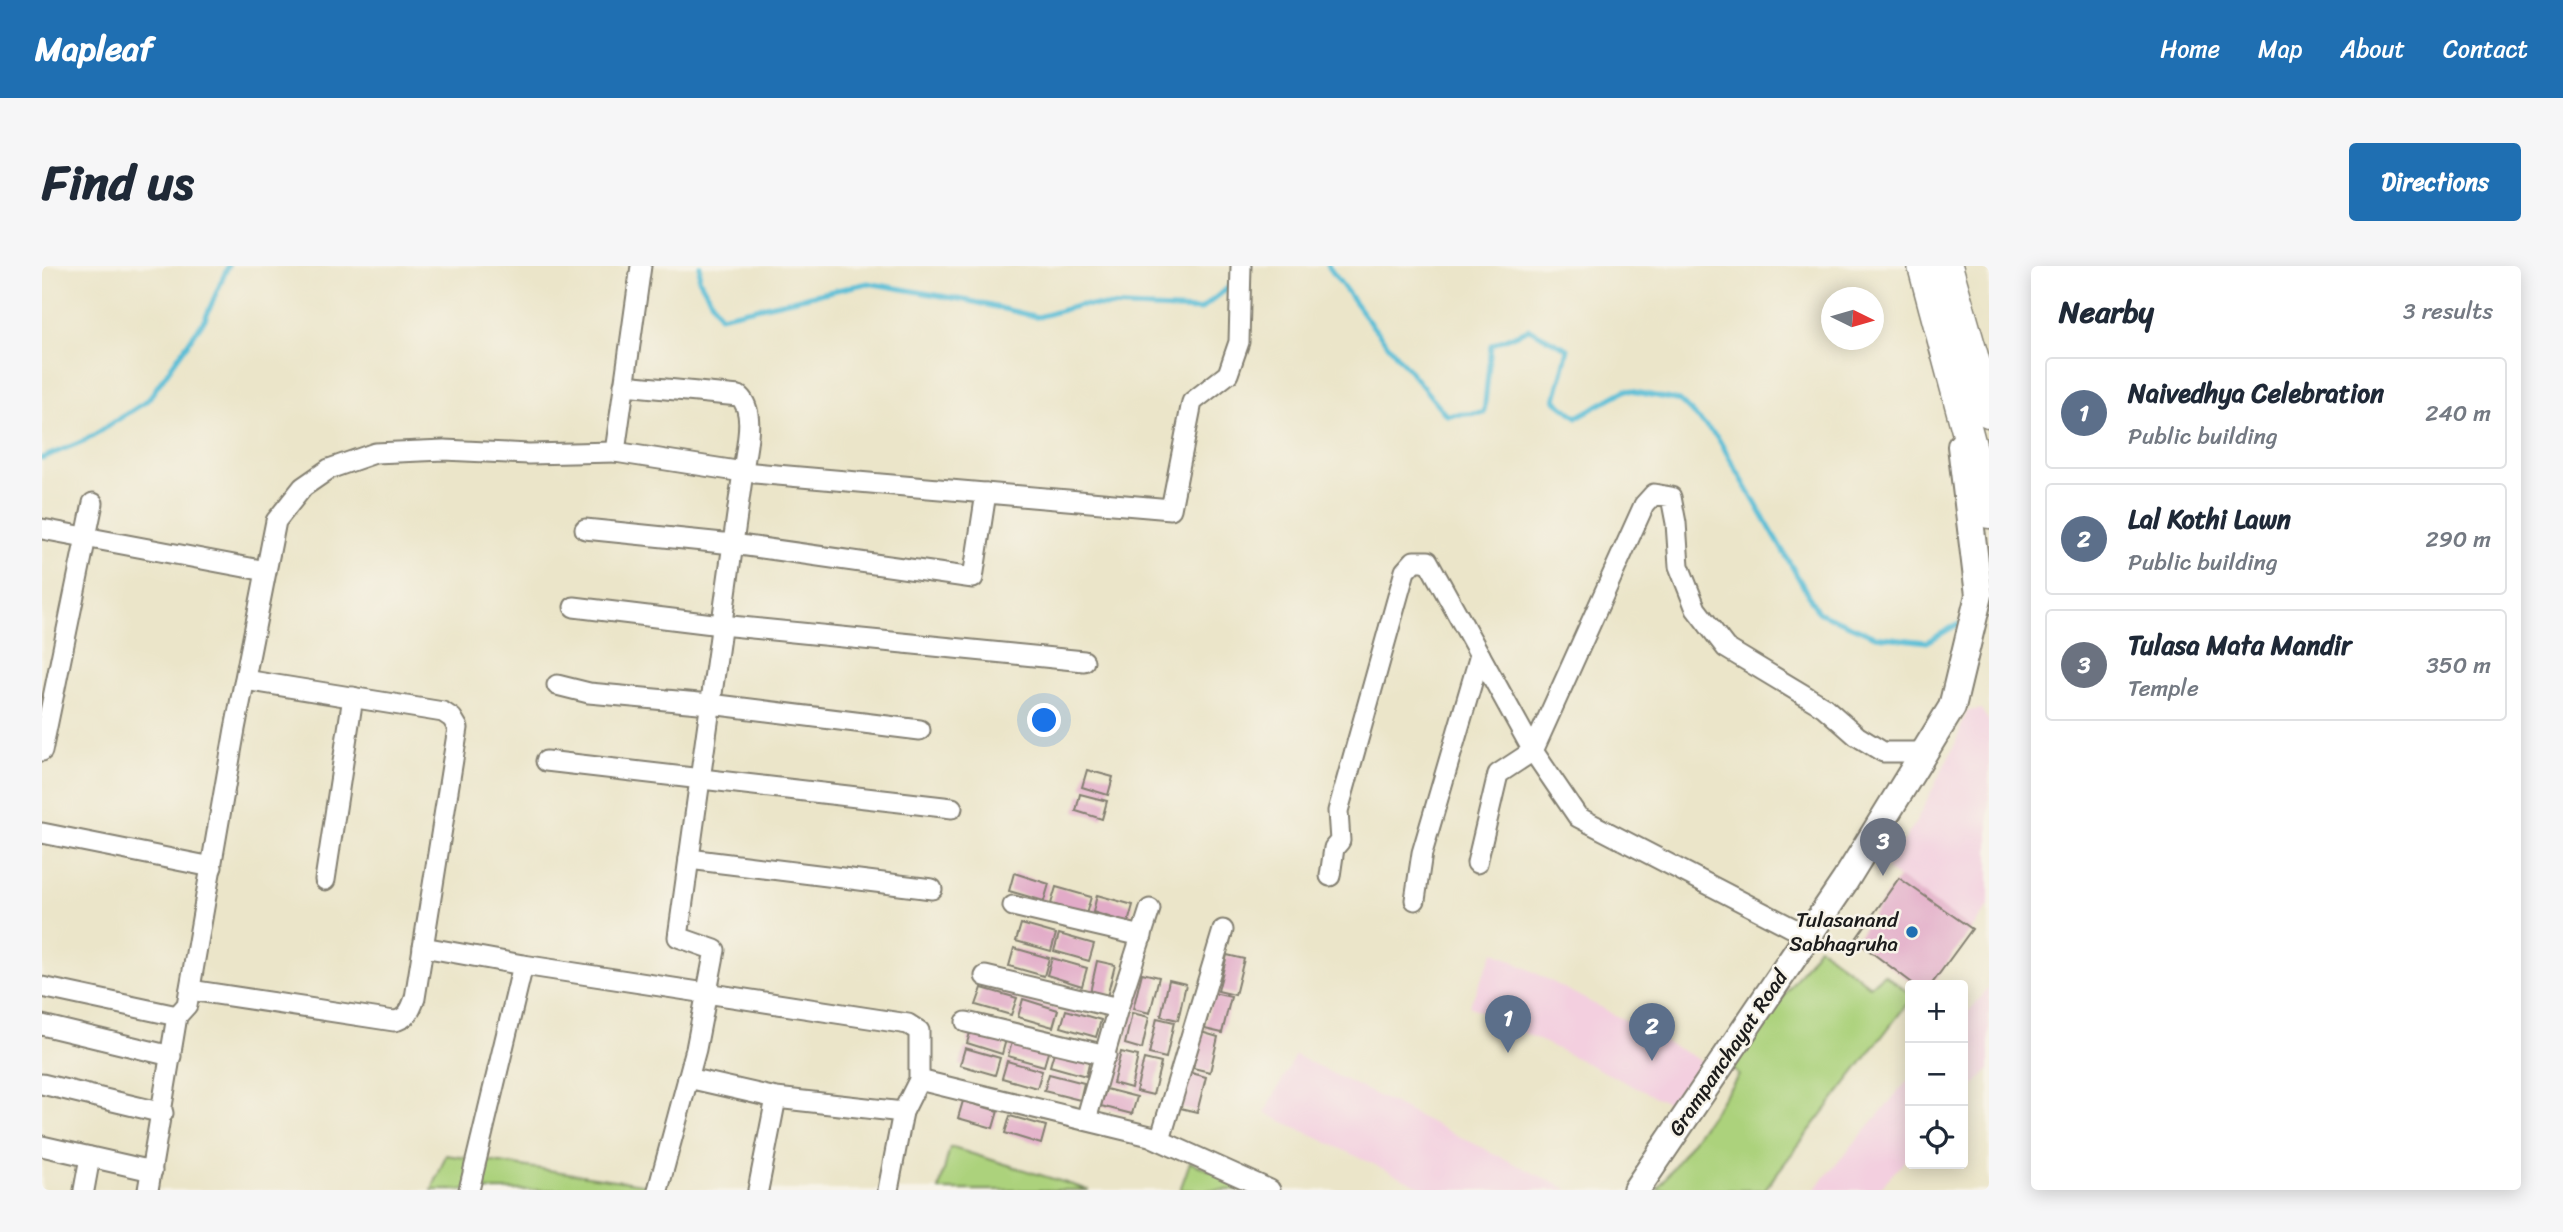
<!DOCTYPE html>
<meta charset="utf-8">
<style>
body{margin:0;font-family:Sriracha,sans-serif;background:#f6f6f7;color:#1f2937}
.controls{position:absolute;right:21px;bottom:21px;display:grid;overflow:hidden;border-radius:7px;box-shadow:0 4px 18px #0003}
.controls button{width:63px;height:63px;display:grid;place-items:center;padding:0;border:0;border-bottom:2px solid #e0e1e3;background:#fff;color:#1f2937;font:35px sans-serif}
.compass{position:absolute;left:1779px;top:21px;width:63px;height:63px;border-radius:50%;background:#fff;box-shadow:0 4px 18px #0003;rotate:95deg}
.you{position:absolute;left:1003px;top:455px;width:24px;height:24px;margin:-18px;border:5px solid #fff;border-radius:50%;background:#1a73e8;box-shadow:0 0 0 10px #1a73e833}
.badge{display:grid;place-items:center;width:46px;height:46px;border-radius:50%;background:#1f6fb2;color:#fff;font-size:23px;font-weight:700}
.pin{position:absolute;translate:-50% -58px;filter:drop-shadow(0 2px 4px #0008)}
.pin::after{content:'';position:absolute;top:37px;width:24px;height:21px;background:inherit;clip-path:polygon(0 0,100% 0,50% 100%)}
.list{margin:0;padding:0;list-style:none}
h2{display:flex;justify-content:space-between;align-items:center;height:91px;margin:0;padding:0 28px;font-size:30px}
h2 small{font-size:23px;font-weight:400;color:#747a83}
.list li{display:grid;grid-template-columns:46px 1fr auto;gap:21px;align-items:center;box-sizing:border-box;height:112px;margin:0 14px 14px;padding:0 14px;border:2px solid #e0e1e3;border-radius:7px}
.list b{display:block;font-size:26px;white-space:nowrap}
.list p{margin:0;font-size:23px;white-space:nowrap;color:#747a83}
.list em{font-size:23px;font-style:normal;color:#747a83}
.icon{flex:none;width:38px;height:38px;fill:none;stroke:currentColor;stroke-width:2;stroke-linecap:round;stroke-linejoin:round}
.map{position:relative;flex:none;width:1947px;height:924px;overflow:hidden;border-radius:7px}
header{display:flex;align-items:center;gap:42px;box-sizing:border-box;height:98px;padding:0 35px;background:#1f6fb2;color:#fff}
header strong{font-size:33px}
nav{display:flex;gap:38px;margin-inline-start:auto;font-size:24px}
.intro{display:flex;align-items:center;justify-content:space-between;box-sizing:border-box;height:168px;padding:0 42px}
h1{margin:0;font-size:49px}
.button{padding:18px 32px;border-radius:7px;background:#1f6fb2;color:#fff;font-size:24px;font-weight:700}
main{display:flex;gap:42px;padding:0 42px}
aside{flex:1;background:#fff;border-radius:7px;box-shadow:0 4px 18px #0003}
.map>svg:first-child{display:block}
.built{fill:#f3cfdf}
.green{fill:#acd27c;stroke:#64774c;stroke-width:2}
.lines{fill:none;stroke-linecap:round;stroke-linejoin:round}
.stream{stroke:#58bdd6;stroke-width:5}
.building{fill:#e2abc8}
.street-casing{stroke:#848072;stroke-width:23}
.secondary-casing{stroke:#848072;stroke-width:30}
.primary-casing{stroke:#848072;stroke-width:33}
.street{stroke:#fff;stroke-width:19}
.secondary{stroke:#fff;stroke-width:26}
.primary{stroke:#fff;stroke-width:30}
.poi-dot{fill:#1f6fb2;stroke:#f7f3e8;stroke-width:2.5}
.labels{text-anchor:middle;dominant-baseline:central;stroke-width:5;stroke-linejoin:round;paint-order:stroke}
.poi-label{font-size:21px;fill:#1c1c1c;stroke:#f7f3e8;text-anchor:end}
.street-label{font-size:21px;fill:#1c1c1c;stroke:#f7f3e8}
</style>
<header>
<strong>Mapleaf</strong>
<nav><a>Home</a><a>Map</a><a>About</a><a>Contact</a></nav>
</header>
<div class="intro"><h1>Find us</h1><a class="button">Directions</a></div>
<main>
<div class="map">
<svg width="1947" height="924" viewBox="0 0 1947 924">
<rect width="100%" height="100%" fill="#f7f3e8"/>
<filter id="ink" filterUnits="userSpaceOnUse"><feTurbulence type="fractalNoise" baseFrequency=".0143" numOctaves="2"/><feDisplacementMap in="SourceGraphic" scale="14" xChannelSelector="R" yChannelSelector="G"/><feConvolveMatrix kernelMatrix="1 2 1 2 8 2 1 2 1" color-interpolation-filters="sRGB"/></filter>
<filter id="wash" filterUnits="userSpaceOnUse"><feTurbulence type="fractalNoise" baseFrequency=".00686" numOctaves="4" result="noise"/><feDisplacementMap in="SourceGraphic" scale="28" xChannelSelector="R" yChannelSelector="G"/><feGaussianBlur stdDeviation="1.57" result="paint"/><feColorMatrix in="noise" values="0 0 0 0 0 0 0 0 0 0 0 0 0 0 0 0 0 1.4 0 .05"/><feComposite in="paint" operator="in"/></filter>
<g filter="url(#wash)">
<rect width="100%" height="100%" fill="#ebe5c9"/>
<!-- built -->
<g class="built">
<polygon points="1939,443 1947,456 1947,640 1930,663 1844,603 1874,556 1913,478 1925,445"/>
<polygon points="1452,685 1667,799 1638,843 1427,740"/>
<polygon points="1947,722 1947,803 1921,832 1921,752"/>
<polygon points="1253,789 1453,888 1527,924 1386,924 1223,847"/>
<polygon points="1868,812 1868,889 1836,924 1772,924"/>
</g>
<!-- green -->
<g class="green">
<polygon points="1777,681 1828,720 1842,708 1868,728 1868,734 1722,924 1615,924 1697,809 1690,802"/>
<polygon points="908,881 1047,924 897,924"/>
<polygon points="404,889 607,919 606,924 390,924"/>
<polygon points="1148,896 1216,924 1138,924"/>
</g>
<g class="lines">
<!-- stream -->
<g class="stream">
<polyline points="658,0 657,13 678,50 826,17 928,35 996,51 1038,39 1158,44 1192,17"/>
<polyline points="1286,0 1328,57 1404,149 1442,147 1449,79 1487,63 1526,83 1513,134 1535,151 1584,124 1638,135 1676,172 1776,346 1833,370 1885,376 1916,358"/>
<polyline points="0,192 44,174 105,135 163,53 186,0"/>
</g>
</g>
<g id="blocks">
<!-- building -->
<g class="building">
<polygon points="1045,504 1071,511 1066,529 1040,521"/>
<polygon points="1038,528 1065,535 1060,553 1034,545"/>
<polygon points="972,607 1007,618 1002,635 967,625"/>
<polygon points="1857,612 1930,663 1889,719 1873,719 1813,674"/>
<polygon points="1014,621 1049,631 1044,648 1009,638"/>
<polygon points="1055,629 1091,639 1086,657 1051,646"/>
<polygon points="979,658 1014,668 1009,685 974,675"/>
<polygon points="1017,668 1052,678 1047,695 1012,685"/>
<polygon points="972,682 1007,692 1002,710 967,700"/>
<polygon points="1185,689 1202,693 1193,729 1176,725"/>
<polygon points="1010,692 1045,702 1040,720 1005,709"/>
<polygon points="1055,695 1073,699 1064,735 1047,731"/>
<polygon points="1100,707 1117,711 1108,747 1091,743"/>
<polygon points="1127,714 1144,718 1136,754 1119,750"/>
<polygon points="940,722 975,732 969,749 934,739"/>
<polygon points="1171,727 1189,731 1180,767 1163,763"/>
<polygon points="981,733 1016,744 1011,761 976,751"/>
<polygon points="1024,744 1059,754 1054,771 1019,761"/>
<polygon points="1090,747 1107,751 1100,783 1083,778"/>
<polygon points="1115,752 1132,756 1124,792 1107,788"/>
<polygon points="930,760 965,770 960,788 925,777"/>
<polygon points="1159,766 1176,771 1168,806 1151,802"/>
<polygon points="971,773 1007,783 1002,800 966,790"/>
<polygon points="923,782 958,792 953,809 918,799"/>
<polygon points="1013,783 1048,793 1044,810 1008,800"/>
<polygon points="1079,786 1096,790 1089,822 1071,817"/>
<polygon points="1102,793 1119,797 1111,829 1094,825"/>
<polygon points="965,795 1000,805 995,822 960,812"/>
<polygon points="1146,806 1164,811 1155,846 1138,842"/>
<polygon points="1007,808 1042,817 1038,834 1002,825"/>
<polygon points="1064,823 1095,831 1090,848 1059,840"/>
<polygon points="921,835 956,845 951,862 916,852"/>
<polygon points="968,850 1004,860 999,878 963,867"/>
</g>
</g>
</g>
<g filter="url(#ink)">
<use href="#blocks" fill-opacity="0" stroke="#848072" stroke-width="2"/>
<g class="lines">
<!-- street casing -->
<g class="street-casing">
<g id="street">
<polyline points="599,0 573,186 701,206 1129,243 1150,136 1186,108 1197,76 1199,0"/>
<path d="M582 119 697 130C715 146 703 184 701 206L636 671 673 684 654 783 616 924"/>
<polyline points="0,263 224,305"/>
<polyline points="543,263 691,278 931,312 944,227"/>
<polyline points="532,341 679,359 1042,395"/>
<polyline points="515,419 547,427 668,438 878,464"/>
<polyline points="0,485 51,237"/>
<polyline points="504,495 910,542"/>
<polyline points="0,567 170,601"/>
<polyline points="647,593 890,623"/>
<polyline points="1435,597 1456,508 1491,485 1602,239 1612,228 1629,231 1634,257 1637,300 1654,343 1684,382 1782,441 1815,470 1841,486 1882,486"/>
<polyline points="1288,610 1292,582 1298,575 1296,545 1363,305 1372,295 1386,295 1491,485 1536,551 1766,670"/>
<polyline points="283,614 311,431"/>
<polyline points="1373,634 1380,587 1438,389"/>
<polyline points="971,640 1100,670"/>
<polyline points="381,681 481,699 866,758 877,765 877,814 861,846 846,924"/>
<polyline points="943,710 1076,742"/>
<polyline points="0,721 135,750"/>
<path d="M148 724 352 755C365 753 369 744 373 732L416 462 410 452 401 446 203 414"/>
<polyline points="924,756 1064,789"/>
<polyline points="0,759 129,790"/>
<polyline points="646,812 734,832 861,846"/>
<polyline points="877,814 1108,870 1228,924"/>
<polyline points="0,818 121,847"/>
<polyline points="1044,854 1076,742 1108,643"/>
<polyline points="1118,874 1181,664"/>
<polyline points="0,880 110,905"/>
<polyline points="42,924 48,891"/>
<polyline points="106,924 135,750 145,739 193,463 234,255 261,221 287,203 333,187 402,184 487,188 573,186"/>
<polyline points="427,924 481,699"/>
<polyline points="716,924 734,832"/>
</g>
</g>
<!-- secondary casing -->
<g class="secondary-casing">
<polyline id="secondary" points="1594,924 1803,615 1910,441 1937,329 1919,180"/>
</g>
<!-- primary casing -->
<g class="primary-casing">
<g id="primary">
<polyline points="1881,0 1947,247"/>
<polyline points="1905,0 1947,146"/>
</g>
</g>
<!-- street -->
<use href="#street" class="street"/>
<!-- secondary -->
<use href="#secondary" class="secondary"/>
<!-- primary -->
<use href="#primary" class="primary"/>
</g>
</g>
<!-- markers -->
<circle class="poi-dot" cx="1870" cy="666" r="7"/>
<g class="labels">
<!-- poi labels -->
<g class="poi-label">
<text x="1856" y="654">Tulasanand<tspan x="1856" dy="24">Sabhagruha</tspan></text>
</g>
<!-- street labels -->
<g class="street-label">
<text transform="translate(1686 787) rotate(-56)">Grampanchayat Road</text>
</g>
</g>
</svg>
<div class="controls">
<button>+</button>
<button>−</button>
<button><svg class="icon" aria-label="locate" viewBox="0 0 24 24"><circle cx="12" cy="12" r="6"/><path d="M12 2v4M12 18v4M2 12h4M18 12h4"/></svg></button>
</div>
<svg class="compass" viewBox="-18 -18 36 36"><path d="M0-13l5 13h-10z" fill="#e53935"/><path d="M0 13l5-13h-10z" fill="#747a83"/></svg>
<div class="you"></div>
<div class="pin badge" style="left:1466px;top:787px;background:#5c6f8a">1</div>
<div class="pin badge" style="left:1610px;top:795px;background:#5c6f8a">2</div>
<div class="pin badge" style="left:1841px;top:610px;background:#6b7280">3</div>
</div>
<aside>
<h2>Nearby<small>3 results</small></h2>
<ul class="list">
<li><span class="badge" style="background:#5c6f8a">1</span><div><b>Naivedhya Celebration</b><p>Public building</p></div><em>240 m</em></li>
<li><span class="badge" style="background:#5c6f8a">2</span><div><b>Lal Kothi Lawn</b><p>Public building</p></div><em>290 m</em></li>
<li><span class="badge" style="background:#6b7280">3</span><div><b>Tulasa Mata Mandir</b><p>Temple</p></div><em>350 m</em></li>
</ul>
</aside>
</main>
